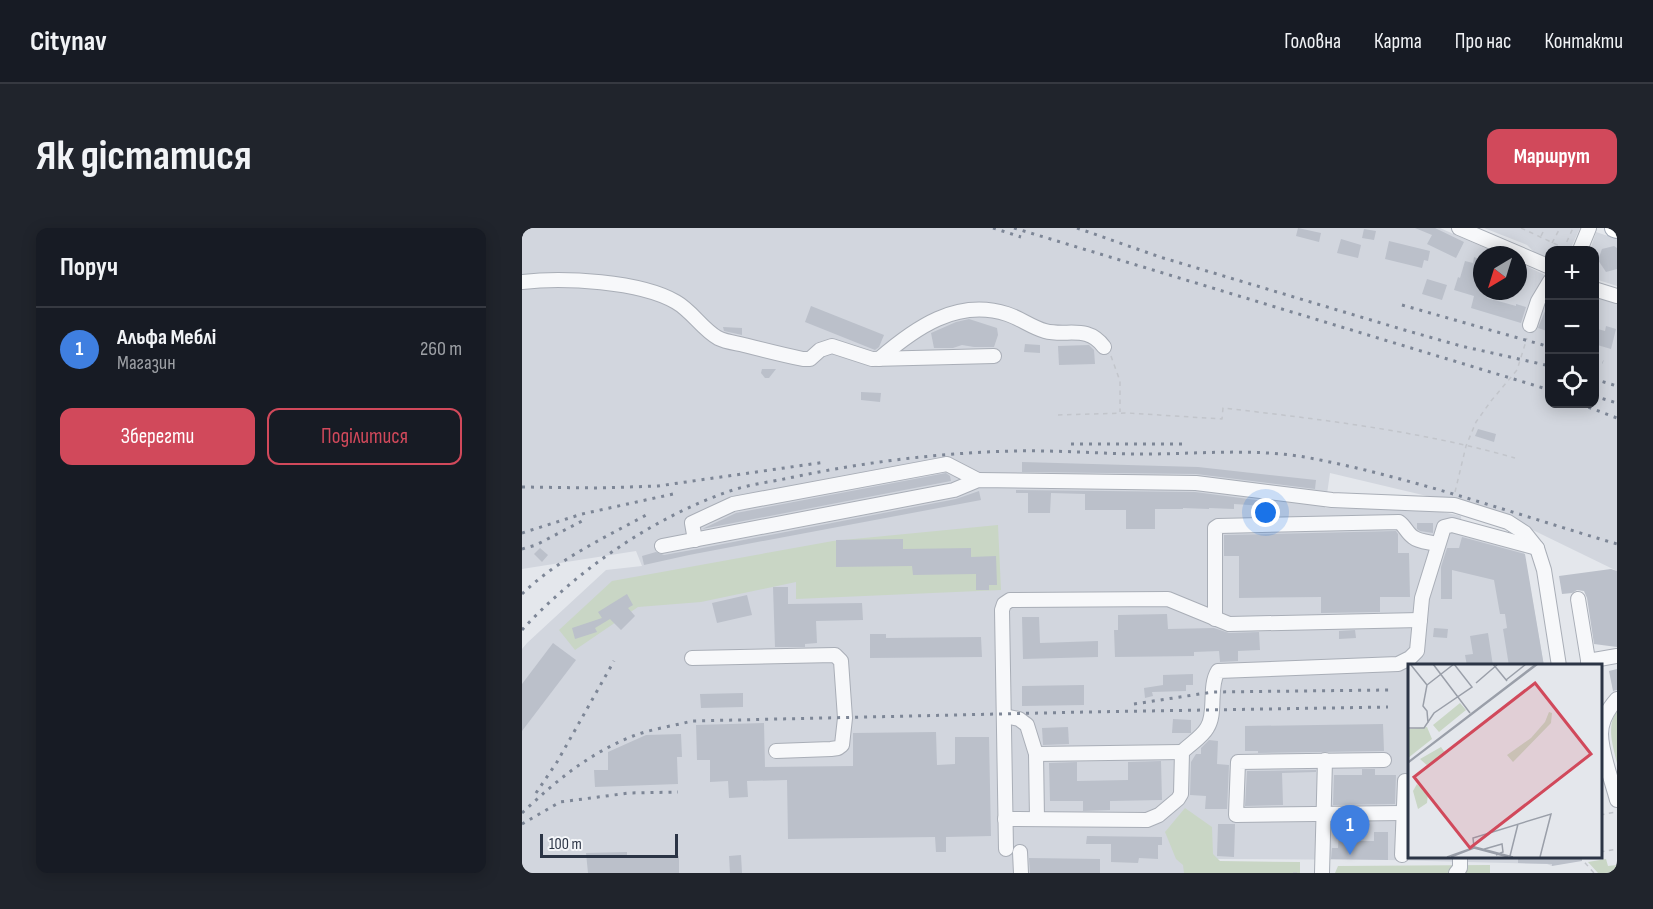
<!DOCTYPE html>
<html lang="uk">
<meta charset="utf-8">
<style>
body{margin:0;font-family:"Sofia Sans Condensed",sans-serif;background:#20242c;color:#f1f3f6}
.controls{position:absolute;right:18px;top:18px;display:grid;overflow:hidden;border-radius:12px;box-shadow:0 3px 15px #0003}
.controls button{width:54px;height:54px;display:grid;place-items:center;padding:0;border:0;border-bottom:2px solid #363941;background:#171b24;color:#f1f3f6;font:30px sans-serif}
.compass{position:absolute;left:951px;top:18px;width:54px;height:54px;border-radius:50%;background:#171b24;box-shadow:0 3px 15px #0003;rotate:218deg}
.scale{position:absolute;left:18px;bottom:15px;width:138px;box-sizing:border-box;padding-left:6px;border:3px solid #2b3445;border-top:0;font-size:16px;line-height:21px;white-space:nowrap;color:#2b3445;-webkit-text-stroke:4px #f4f6f9;paint-order:stroke}
.you{position:absolute;left:744px;top:285px;width:21px;height:21px;margin:-15px;border:4px solid #fff;border-radius:50%;background:#1a73e8;box-shadow:0 0 0 9px #1a73e833}
.badge{display:grid;place-items:center;width:39px;height:39px;border-radius:50%;background:#d1495b;color:#fff;font-size:20px;font-weight:700}
.pin{position:absolute;translate:-50% -50px;filter:drop-shadow(0 2px 3px #0008)}
.pin::after{content:'';position:absolute;top:32px;width:21px;height:18px;background:inherit;clip-path:polygon(0 0,100% 0,50% 100%)}
.list{margin:0;padding:0;list-style:none}
h2{display:flex;justify-content:space-between;align-items:center;height:78px;margin:0;padding:0 24px;font-size:26px}
h2 small{font-size:20px;font-weight:400;color:#9ea1a6}
.list li{display:grid;grid-template-columns:39px 1fr auto;gap:18px;align-items:center;box-sizing:border-box;height:84px;padding:0 24px;border-top:2px solid #363941}
.list b{display:block;font-size:22px;white-space:nowrap}
.list p{margin:0;font-size:20px;white-space:nowrap;color:#9ea1a6}
.list em{font-size:20px;font-style:normal;color:#9ea1a6}
.actions{display:flex;gap:12px;padding:18px 24px}
.actions a{flex:1;padding:14px 0;border:2px solid #d1495b;border-radius:12px;text-align:center;font-size:21px;color:#d1495b}
.actions .main{background:#d1495b;color:#fff}
.icon{flex:none;width:33px;height:33px;fill:none;stroke:currentColor;stroke-width:2;stroke-linecap:round;stroke-linejoin:round}
.map{position:relative;flex:none;width:1095px;height:645px;overflow:hidden;border-radius:12px}
header{display:flex;align-items:center;gap:36px;box-sizing:border-box;height:84px;padding:0 30px;background:#171b24;border-bottom:2px solid #363941}
header strong{font-size:28px}
nav{display:flex;gap:33px;margin-inline-start:auto;font-size:21px}
.intro{display:flex;align-items:center;justify-content:space-between;box-sizing:border-box;height:144px;padding:0 36px}
h1{margin:0;font-size:42px}
.button{padding:15px 27px;border-radius:12px;background:#d1495b;color:#fff;font-size:21px;font-weight:700}
main{display:flex;gap:36px;padding:0 36px}
aside{flex:1;background:#171b24;border-radius:12px;box-shadow:0 3px 15px #0003}
.map>svg:first-child{display:block}
.built{fill:#d2d6de}
.green{fill:#c9d6c5}
.building{fill:#bbc0ca}
.lines{fill:none;stroke-linecap:round;stroke-linejoin:round}
.minor-casing{stroke:#a9aeb7;stroke-width:16}
.major-casing{stroke:#a3abb8;stroke-width:20}
.path{stroke:#c2c5cb;stroke-width:1.5;stroke-dasharray:4.5 4.5;stroke-linecap:butt}
.minor{stroke:#f7f8fa;stroke-width:14}
.major{stroke:#fff;stroke-width:18}
.rail{stroke:#7d8696;stroke-width:3;stroke-dasharray:3 6;stroke-linecap:butt}
.inset-road{fill:none;stroke:#9a9fa9;stroke-width:1.5}
.view{fill:#d1495b;fill-opacity:0.15;stroke:#d1495b;stroke-width:3}
.inset-edge{fill:none;stroke:#2b3445;stroke-width:3}
</style>
<header>
<strong>Citynav</strong>
<nav><a>Головна</a><a>Карта</a><a>Про нас</a><a>Контакти</a></nav>
</header>
<div class="intro"><h1>Як дістатися</h1><a class="button">Маршрут</a></div>
<main>
<aside>
<h2>Поруч<small></small></h2>
<ul class="list">
<li><span class="badge" style="background:#3f7fe0">1</span><div><b>Альфа Меблі</b><p>Магазин</p></div><em>260 m</em></li>
</ul>
<div class="actions"><a class="main">Зберегти</a><a>Поділитися</a></div>
</aside>
<div class="map">
<svg width="1095" height="645" viewBox="0 0 1095 645">
<rect width="100%" height="100%" fill="#e4e7ec"/>
<!-- built -->
<g class="built">
<polygon points="0,0 918,0 979,27 960,27 960,63 996,63 996,34 1027,49 1028,176 1072,176 1073,59 1095,65 1095,343 986,290 964,282 808,245 803,280 911,282 939,288 940,308 1002,324 1022,438 888,438 888,628 1050,628 1030,638 1025,636 866,632 696,631 695,645 0,645 0,421 5,415 84,342 120,338 114,323 0,341"/>
<polygon points="962,0 1058,0 1048,22 1028,22 1027,32 1015,27 1005,17"/>
<polygon points="1074,4 1095,11 1095,58 1073,51 1072,22 1068,22"/>
</g>
<!-- green -->
<g class="green">
<polygon points="476,297 479,362 274,371 274,354 179,374 116,379 53,422 37,402 90,353 311,313"/>
<path d="M1095 483V535C1091 518 1084 498 1095 483Z"/>
<polygon points="663,580 690,599 691,626 698,633 778,634 778,645 662,645 661,637 654,631 643,604"/>
<polygon points="1084,631 1086,638 1095,637 1095,645 1076,645 1066,634"/>
<polygon points="968,637 968,645 813,645 816,638"/>
</g>
<!-- building -->
<g class="building">
<polygon points="776,0 799,5 797,14 774,8"/>
<polygon points="893,0 913,0 942,14 934,30 905,16 910,7"/>
<polygon points="842,1 854,3 852,12 840,10"/>
<polygon points="819,11 839,17 836,30 815,25"/>
<polygon points="867,13 908,23 906,33 902,32 900,40 863,31"/>
<polygon points="1092,18 1095,20 1095,41 1084,44 1076,32 1080,21"/>
<polygon points="952,29 960,32 960,63 967,63 965,70 994,78 994,76 1004,79 999,95 949,80 952,68 932,62 936,49 938,50 943,33 951,35"/>
<polygon points="905,51 925,57 920,72 900,66"/>
<polygon points="1028,71 1028,104 1016,100"/>
<polygon points="289,78 362,107 357,119 353,122 283,94"/>
<polygon points="447,91 475,100 476,107 472,119 452,119 440,117 431,120 412,120 409,105 434,94"/>
<polygon points="1084,98 1094,101 1089,121 1072,116 1072,100 1083,103"/>
<polygon points="201,99 220,100 220,107 202,103"/>
<polygon points="503,116 518,117 518,125 502,124"/>
<polygon points="567,117 572,122 573,136 537,137 536,118"/>
<polygon points="240,141 254,141 247,150 243,150 239,145"/>
<polygon points="339,164 359,165 358,174 339,172"/>
<polygon points="956,201 974,206 972,214 953,208"/>
<polygon points="500,234 676,239 794,252 793,261 674,246 500,244"/>
<polygon points="424,245 428,248 429,253 180,301 214,285"/>
<polygon points="494,262 673,264 742,273 742,278 712,276 712,281 687,280 687,281 661,280 661,281 633,281 633,301 604,301 604,282 563,282 563,266 529,265 528,285 506,285 506,265 494,265"/>
<polygon points="457,263 459,272 167,327 122,337 120,328 134,324 142,327 175,321 434,271"/>
<polygon points="895,295 911,295 911,305 898,303 895,301"/>
<polygon points="874,303 876,306 876,325 887,325 888,369 858,369 858,384 799,385 799,369 717,370 717,328 702,328 702,307"/>
<polygon points="940,309 1003,326 1022,438 987,438 981,401 985,400 983,386 978,386 972,352 930,342 930,371 919,371 919,339 925,320 937,320"/>
<polygon points="381,311 381,321 449,320 449,329 474,328 475,357 467,357 467,362 454,362 454,346 391,347 390,338 314,339 314,312"/>
<polygon points="18,320 26,327 20,334 12,326"/>
<polygon points="1089,341 1095,343 1095,419 1072,416 1065,370 1062,363 1055,362 1050,365 1040,366 1037,348"/>
<polygon points="251,359 266,359 266,376 340,375 341,392 294,393 295,415 283,416 283,419 253,419"/>
<polygon points="105,366 111,377 106,380 113,388 99,402 88,391 73,400 75,404 53,411 50,400 80,390 76,384"/>
<polygon points="225,367 230,387 195,395 190,375"/>
<polygon points="645,386 646,401 692,400 707,405 737,404 738,422 716,423 716,433 698,434 697,423 672,424 672,428 593,429 592,402 596,402 596,387"/>
<polygon points="500,389 517,389 518,415 576,413 576,429 501,431"/>
<polygon points="912,400 926,401 925,410 911,409"/>
<polygon points="833,402 834,410 817,411 817,403"/>
<polygon points="966,405 971,438 945,438 943,427 951,426 948,408"/>
<polygon points="348,406 364,406 364,410 459,409 460,429 348,430"/>
<polygon points="31,415 54,432 0,503 0,456"/>
<polygon points="1095,441 1095,462 1091,463 1087,443"/>
<polygon points="671,446 671,457 664,457 664,463 630,464 631,468 623,470 622,460 641,457 641,447"/>
<polygon points="562,457 562,477 500,478 500,458"/>
<polygon points="221,465 221,479 179,480 178,466"/>
<polygon points="651,491 669,492 669,505 650,505"/>
<polygon points="242,495 243,539 331,538 331,505 414,504 415,537 433,536 433,509 467,509 469,608 424,609 424,624 414,624 413,609 266,611 265,552 225,553 226,569 207,570 206,553 188,554 188,532 175,532 174,497"/>
<polygon points="861,496 862,523 736,525 736,523 723,523 723,498"/>
<polygon points="546,499 547,516 521,517 520,500"/>
<polygon points="159,506 160,529 155,529 156,556 73,559 72,542 86,542 86,524 124,507"/>
<polygon points="687,512 696,513 695,536 707,537 705,581 683,581 684,568 668,567 669,534 674,526 679,526 679,520"/>
<polygon points="639,533 640,572 588,573 588,582 561,583 561,573 528,573 527,535 555,534 555,553 606,552 606,534"/>
<polygon points="840,541 853,541 853,547 874,547 873,576 811,577 812,547 840,547"/>
<polygon points="794,542 794,544 760,545 761,577 723,578 725,543"/>
<polygon points="696,596 713,596 712,629 695,628"/>
<polygon points="817,604 832,604 832,613 852,613 852,604 866,604 866,632 809,631 810,620 816,620"/>
<polygon points="565,608 640,609 640,617 636,617 636,631 617,630 616,635 589,634 589,616 564,616"/>
<polygon points="105,624 105,629 157,628 157,645 66,645 64,625"/>
<polygon points="219,627 220,645 208,645 207,628"/>
<polygon points="996,628 1060,628 1060,633 1030,638 1030,636 996,635"/>
<polygon points="507,630 578,631 578,645 508,645"/>
</g>
<g class="lines">
<!-- minor casing -->
<g class="minor-casing">
<g id="minor">
<polyline points="937,0 1028,39"/>
<polyline points="1058,22 1067,0"/>
<path d="M0 54C41 49 118 53 154 74 170 83 180 101 196 110 204 114 214 115 222 117 242 122 261 127 281 131H288L298 122 310 118 350 131 472 128"/>
<polyline points="1072,61 1095,68"/>
<polyline points="1008,97 1016,73 1028,53"/>
<path d="M357 131C393 100 435 70 485 86 498 90 509 99 523 103 545 109 565 96 582 119"/>
<polyline points="173,312 170,295 211,276 425,236 456,252"/>
<polyline points="140,318 432,262 456,252 674,255 810,272 932,277 986,294 1003,305 1015,320 1022,342 1037,438"/>
<polyline points="1056,371 1067,438"/>
<path d="M693 391V300L696 298 877 294C883 298 885 305 891 309 897 314 908 314 915 316"/>
<polyline points="170,430 313,427 319,433 323,490 320,517 316,520 309,521 254,523"/>
<polyline points="1066,433 1095,428"/>
<path d="M1095 471C1087 480 1079 493 1079 506 1079 524 1090 553 1095 572"/>
<polyline points="482,488 497,491 505,497 514,526 515,591"/>
<polyline points="514,526 660,524"/>
<polyline points="862,532 716,534 714,587 881,585"/>
<path d="M483 591 625 592 637 587 656 571 659 566 660 524C668 516 680 509 685 500 695 485 686 459 696 443L876 436 888 430 895 423 900 370 922 299 930 297 1015 320"/>
<polyline points="484,621 480,382 482,376 488,372 646,371 707,396 898,392"/>
<polyline points="498,624 499,645"/>
<polyline points="880,627 883,553"/>
<polyline points="800,645 803,532"/>
<polyline points="934,645 938,640 938,628"/>
</g>
</g>
<!-- major casing -->
<g class="major-casing">
<polyline id="major" points="1092,0 1095,1"/>
</g>
<!-- path -->
<g class="path">
<polyline points="999,0 1042,20 1051,0"/>
<polyline points="1019,8 1023,0"/>
<polyline points="1030,15 1038,0"/>
<polyline points="589,128 598,153 598,184"/>
<path d="M536 187 606 185 700 191 701 180C797 191 899 203 993 230"/>
<polyline points="933,264 944,218 954,194 969,173 995,142 1005,110"/>
<polyline points="1078,587 1094,584"/>
<polyline points="1078,624 1095,621"/>
<polyline points="1057,628 1072,645"/>
<polyline points="771,645 775,645"/>
</g>
<!-- minor -->
<use href="#minor" class="minor"/>
<!-- major -->
<use href="#major" class="major"/>
<!-- rail -->
<g class="rail">
<polyline points="471,0 499,9"/>
<polyline points="492,0 1028,162"/>
<polyline points="555,0 638,29 879,101 939,118 1028,138"/>
<polyline points="880,77 1028,119"/>
<polyline points="1072,132 1081,134"/>
<polyline points="1072,151 1095,158"/>
<polyline points="1072,168 1095,175"/>
<polyline points="1058,176 1095,190"/>
<polyline points="549,216 666,216"/>
<polyline points="0,259 76,260 136,258 304,234"/>
<polyline points="0,305 60,286 151,266"/>
<polyline points="0,321 14,317 60,293"/>
<path d="M0 366C36 331 82 310 126 286"/>
<path d="M0 402C55 342 133 288 211 262 229 256 249 254 267 250 342 234 416 225 492 223 530 222 569 225 608 226 668 227 729 219 788 230 892 250 993 286 1095 316"/>
<polyline points="612,476 691,464 867,462"/>
<polyline points="14,565 35,534 92,433"/>
<path d="M0 585C35 552 66 526 111 508 129 501 151 498 170 493L564 484 866 479"/>
<polyline points="0,596 38,574 107,565 156,564"/>
</g>
</g>
<!-- overview -->
<g transform="translate(886 436)">
<rect width="194" height="194" fill="#e4e7ec"/>
<path d="M52 39 58 46 31 68 25 61ZM141 48 144 49 143 59 105 98 99 91 123 74 137 58ZM19 63 24 75 0 94V65ZM33 83 38 90 21 103 12 95ZM9 120 20 130 19 139 10 145 5 127Z" fill="#c9d6c5"/>
<path class="inset-road" d="M25 0 62 49M85 0 99 17M3 1 19 21 15 42 19 47 20 59M98 16 118 0M68 19 90 0M0 64H16L26 49 64 23 46 0 19 21M0 98 128 0M0 99 130 0M66 183 65 174 143 150 132 193M73 186 94 180 95 188 88 191M102 192 110 160M39 193 67 183 105 193M43 193 66 184 100 193"/>
<path class="view" d="M127 19 183 90 62 184 6 113Z"/>
<rect width="194" height="194" class="inset-edge"/>
</g>
</svg>
<div class="controls">
<button>+</button>
<button>−</button>
<button><svg class="icon" aria-label="locate" viewBox="0 0 24 24"><circle cx="12" cy="12" r="6"/><path d="M12 2v4M12 18v4M2 12h4M18 12h4"/></svg></button>
</div>
<svg class="compass" viewBox="-18 -18 36 36"><path d="M0-13l5 13h-10z" fill="#e53935"/><path d="M0 13l5-13h-10z" fill="#9ea1a6"/></svg>
<div class="scale">100 m</div>
<div class="you"></div>
<div class="pin badge" style="left:828px;top:627px;background:#3f7fe0">1</div>
</div>
</main>
